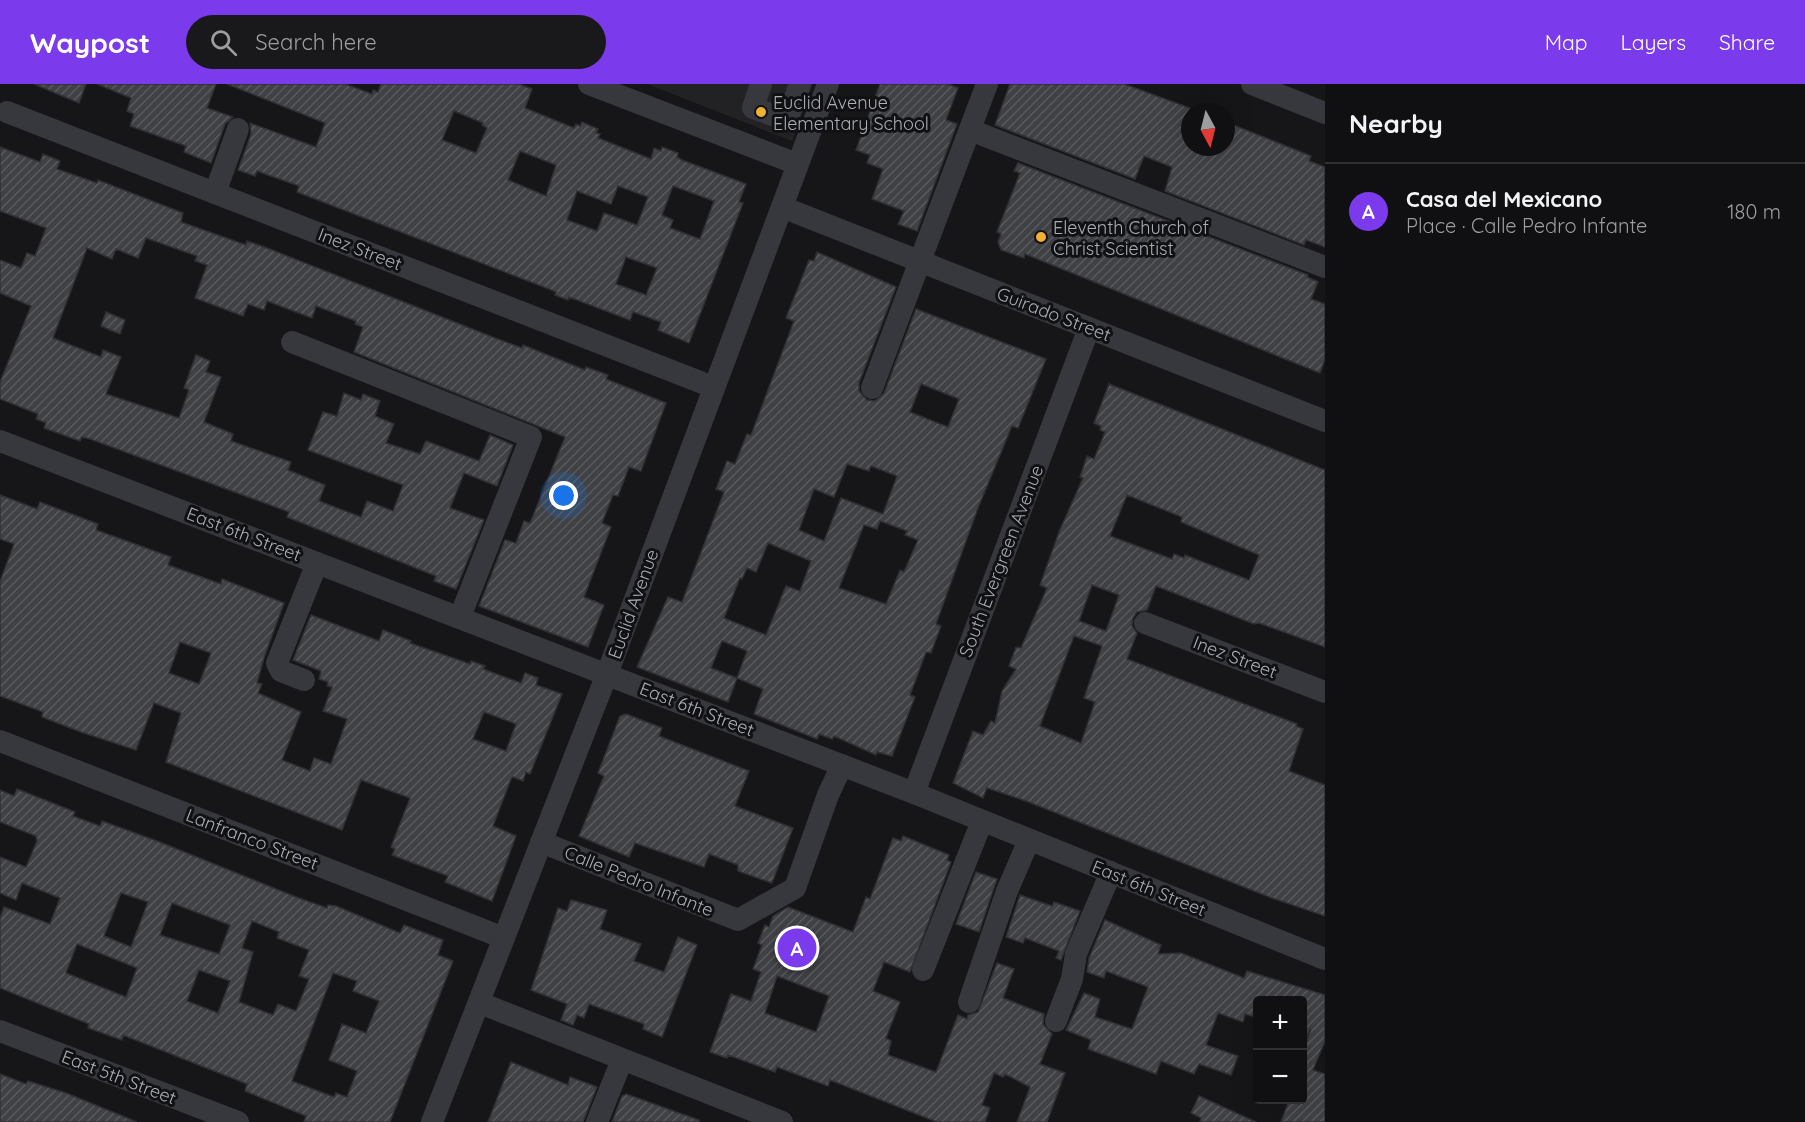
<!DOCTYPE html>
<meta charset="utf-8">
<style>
body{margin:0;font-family:Quicksand,sans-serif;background:#19191b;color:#f1f3f6}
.controls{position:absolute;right:18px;bottom:18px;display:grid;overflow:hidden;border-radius:6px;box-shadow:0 6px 24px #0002}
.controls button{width:54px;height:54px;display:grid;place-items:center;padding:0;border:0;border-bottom:2px solid #303032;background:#101012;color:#f1f3f6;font:30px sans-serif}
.compass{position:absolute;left:1181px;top:18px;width:54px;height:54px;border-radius:50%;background:#101012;box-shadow:0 6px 24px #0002;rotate:173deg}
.you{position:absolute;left:564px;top:412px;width:21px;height:21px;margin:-15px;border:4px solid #fff;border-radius:50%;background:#1a73e8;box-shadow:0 0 0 9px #1a73e833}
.badge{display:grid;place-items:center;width:39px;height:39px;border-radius:50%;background:#7c3aed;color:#fff;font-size:20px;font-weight:700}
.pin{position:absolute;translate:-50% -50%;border:3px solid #fff;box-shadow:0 2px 6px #0006}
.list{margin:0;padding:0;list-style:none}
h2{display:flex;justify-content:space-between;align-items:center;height:78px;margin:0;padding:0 24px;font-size:26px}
h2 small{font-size:20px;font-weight:400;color:#9c9d9f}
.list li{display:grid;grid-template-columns:39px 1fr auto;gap:18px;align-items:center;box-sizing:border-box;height:96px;padding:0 24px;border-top:2px solid #303032}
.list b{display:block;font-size:22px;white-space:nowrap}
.list p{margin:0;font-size:20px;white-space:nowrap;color:#9c9d9f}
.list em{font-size:20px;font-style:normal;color:#9c9d9f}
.icon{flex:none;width:33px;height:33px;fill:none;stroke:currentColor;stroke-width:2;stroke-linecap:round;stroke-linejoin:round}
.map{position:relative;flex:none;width:1325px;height:1038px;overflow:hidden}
header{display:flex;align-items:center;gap:36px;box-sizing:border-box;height:84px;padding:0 30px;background:#7c3aed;color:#fff}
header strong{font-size:28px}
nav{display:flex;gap:33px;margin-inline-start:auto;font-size:21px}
.search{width:420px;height:54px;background:#19191b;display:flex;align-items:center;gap:15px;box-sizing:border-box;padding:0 21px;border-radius:33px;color:#9c9d9f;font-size:22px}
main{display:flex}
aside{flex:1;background:#101012}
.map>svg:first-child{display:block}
.built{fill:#222225}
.building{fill:url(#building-hatch);stroke:#303034;stroke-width:1.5;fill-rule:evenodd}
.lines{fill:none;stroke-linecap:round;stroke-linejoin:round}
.minor{stroke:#37383d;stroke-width:22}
.poi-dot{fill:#f2b134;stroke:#111113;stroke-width:2}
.labels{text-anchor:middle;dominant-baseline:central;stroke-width:6;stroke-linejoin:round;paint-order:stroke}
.poi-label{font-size:18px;fill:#a8adb8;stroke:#111113;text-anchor:start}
.street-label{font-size:18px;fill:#a8adb8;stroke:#111113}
</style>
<header>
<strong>Waypost</strong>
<div class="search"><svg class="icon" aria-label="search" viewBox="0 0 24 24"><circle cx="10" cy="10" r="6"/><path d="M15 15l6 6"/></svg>Search here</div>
<nav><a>Map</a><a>Layers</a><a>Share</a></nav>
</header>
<main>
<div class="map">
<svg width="1325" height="1038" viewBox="0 0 1325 1038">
<defs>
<pattern id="building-hatch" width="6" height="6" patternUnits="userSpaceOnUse" patternTransform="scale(1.5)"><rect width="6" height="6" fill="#404145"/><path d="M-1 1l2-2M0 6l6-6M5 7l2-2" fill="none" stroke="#595a5e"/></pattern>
</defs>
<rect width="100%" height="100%" fill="#161618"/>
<!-- built -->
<polygon class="built" points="647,0 813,0 792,57"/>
<!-- building -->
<g class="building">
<polygon points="34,0 86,0 79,19"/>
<polygon points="97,0 216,0 207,24 233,33 225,40 211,79 184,68 186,62 130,42 134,30 127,27 131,14"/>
<path d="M227 0H345L372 10 373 6 378 8 381 0H519L532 5 525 24 574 44 576 40 580 42 582 38 598 45 596 49 600 50 598 54 651 75 654 64 661 67 662 63 678 69 677 73 682 76 746 100 739 118 743 119 689 259 658 246 661 238 633 228 630 236 569 213 568 216 555 211 556 208 549 205 297 108 299 102 257 87 255 92 238 86 251 50 250 39 316 63 325 39ZM454 27 483 39 482 41 487 44 476 69 442 56ZM520 67 556 81 546 112 508 96ZM618 102 648 113 637 141 604 129 597 147 567 136 577 107 611 120ZM673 102 714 117 700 155 670 144 673 136 662 131ZM626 173 657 184 646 211 616 200Z"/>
<polygon points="880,0 948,0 958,4 946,36 957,40 917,147 898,140 904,127 872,115 883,85 867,79 870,71 856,66"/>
<polygon points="1010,0 1124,0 1190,24 1190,63 1226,63 1226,38 1311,72 1309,77 1325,83 1325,163 1306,156 1304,161 1165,107 1172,83 1144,72 1135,95 995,41"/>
<polygon points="0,63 40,78 43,70 60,77 57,85 97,99 98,96 183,129 181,138 246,161 247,157 267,164 495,254 522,264 523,261 585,286 586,283 608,291 606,295 666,319 641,387 629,383 618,412 613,411 602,439 611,443 584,513 604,521 588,563 479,522 505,456 516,459 524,437 530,439 565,353 354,268 363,243 355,240 356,237 316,222 312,234 267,217 264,226 248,220 243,232 195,214 207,181 195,177 197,172 146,154 138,174 116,165 112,175 87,164 53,254 101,273 103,266 121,273 106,310 179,334 189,306 184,304 196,271 210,277 206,288 221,293 204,338 233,350 231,357 291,378 288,386 325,401 319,417 361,433 367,417 393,427 403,401 308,366 323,328 337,332 344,309 361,316 363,310 380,317 375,332 394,340 386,359 420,370 426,357 479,377 490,351 513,361 497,402 464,389 450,424 484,436 456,505 434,497 436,492 287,433 289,428 90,355 82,353 80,357 44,344 46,339 36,335 38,330 0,315 0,298 31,222 0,209 0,176 21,184 27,169 35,172 46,144 0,127"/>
<polygon points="1018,79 1308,191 1307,193 1318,198 1311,215 1325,220 1325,275 1320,289 1025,170 1024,174 1001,166 998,158 1001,150 997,148 1020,89 1014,87"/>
<path d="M817 168 896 203 859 299V307L867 316 875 317 884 309 916 225 1046 275 1018 344 1012 342 978 424 936 540 941 542 931 569 926 568 910 611 915 613 892 672 877 668 876 671 834 652 832 655 819 650 817 655 754 630 763 605 737 594 747 567 722 557 711 584 737 594 728 618 637 583 668 513 682 518 724 408 716 405 727 377 735 380 747 350 751 351 794 237 786 234 809 176 814 177ZM921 300 959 315 948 343 910 328ZM847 380 869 387 871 382 897 392 883 430 841 414 824 457 799 446 814 405 834 413ZM880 437 907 447 905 451 918 456 904 488 900 486 886 520 839 504 864 441 877 445ZM768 459 811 477 800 507 786 502 766 551 724 534 740 494 742 495 747 484 756 488Z"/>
<polygon points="106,228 125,236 120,250 101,242"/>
<path d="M1109 300 1325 386V563L1259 539 1254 540 1156 502 1147 526 1137 528 1133 534 1132 542 1137 549 1127 575 1297 640 1296 642 1303 645 1289 687 1325 701V832L1272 814 1026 717 987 704 983 714 953 699 973 647 983 651 991 637 995 639 1002 607 1016 585 1009 582 1016 563 1021 564 1047 504 1040 501 1059 448 1083 394 1080 393 1087 372 1094 375 1105 348 1100 346 1101 342 1094 339ZM1127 411 1182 433 1181 438 1259 471 1249 496 1185 471 1184 474 1174 470 1172 475 1110 452ZM1092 501 1119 511 1106 547 1079 537ZM1074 552 1102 562 1084 614 1095 618 1081 659 1040 642Z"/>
<path d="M0 411 37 425 40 418 61 426 98 440 96 446 171 473 168 481 221 500 222 495 284 519 264 574 257 599 262 600 258 609 301 628 282 676 310 687 314 674 331 680 347 635 323 627 332 603 327 602 328 598 319 595 321 587 293 576 311 531 379 557 383 546 411 557 410 559 470 580 471 577 485 582 483 585 521 599 525 589 538 594 536 601 562 610 530 690 526 688 523 697 513 693 511 695 493 742 516 752 492 817 445 798 448 792 392 771 395 765 391 763 410 714 361 696 342 746 166 678 181 629 154 619 136 666 81 648 42 633 43 628 0 612V497L14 460 0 455ZM180 558 211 569 199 600 169 589ZM484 628 516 640 506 667 473 655Z"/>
<polygon points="626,630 662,644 659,652 749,687 735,722 793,744 772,799 738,787 738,781 709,770 704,783 635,759 629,773 579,752 604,692 598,689 620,632"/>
<path d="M17 705 75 728 73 732 100 742 102 737 157 757 296 813 327 824 328 821 336 822 400 849 404 841 443 856 438 871 453 877 390 1038H304L306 1032 245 1007 247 1000 123 951 122 956 88 944 89 940 0 904V834L4 823 50 840 60 814 22 799 16 816 0 809V773L26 783 37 757 36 752 0 738V706L14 712ZM121 809 148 818 131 863 104 852ZM172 819 230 841 219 870 160 851ZM252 837 279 848 277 854 309 866 299 892 309 895 296 927 278 920 273 931 239 918 253 868 242 864ZM77 860 137 884 126 913 66 889ZM199 886 230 897 218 929 187 917ZM333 889 357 897 353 907 379 917 366 949 342 940 329 976 357 987 347 1013 336 1009 334 1013 292 997Z"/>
<path d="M903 752 949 771 947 776 951 778 910 888 884 878 873 907 900 918 886 954 891 957 888 971 936 988 958 931 967 935 968 931 978 928 997 879 1014 885 1003 914 1044 930 1043 940 1052 950 1040 980 1065 989 1047 1038H1017L1030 1003 1005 990 1003 993 994 989 982 1021 990 1024 985 1038H937L830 996 828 1002 777 983 775 988 728 971 727 974 710 968 731 910 751 917 761 888 753 885 762 861 758 859 765 841 769 843 773 832 788 823 853 848 866 813 870 815 893 754 901 757ZM777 892 829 912 816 948 765 929Z"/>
<polygon points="976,788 997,795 979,848 956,840"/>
<polygon points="1020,811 1052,822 1054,818 1080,827 1061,876 1056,874 1059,867 1025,854 1023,859 1006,853"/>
<polygon points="571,816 607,826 600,845 641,860 634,877 664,888 678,853 697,861 662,953 643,945 644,940 589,920 584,934 577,931 573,941 561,936 567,920 531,906 558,824 567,827"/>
<polygon points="1105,836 1161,861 1158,870 1181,869 1244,894 1247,887 1325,911 1325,957 1313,986 1325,990 1325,1038 1281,1038 1289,1016 1299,1020 1302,1016 1302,968 1311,945 1302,960 1302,916 1257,916 1255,933 1245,930 1243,938 1218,929 1206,961 1238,972 1231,991 1199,980 1194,990 1161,977 1156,990 1088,965 1091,956 1066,946 1084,909 1100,915 1095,933 1132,945 1148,903 1106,887 1104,894 1087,888 1089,874"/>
<polygon points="511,978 568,1001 570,993 597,1003 583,1038 488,1038"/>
<polygon points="0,990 26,1000 28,997 66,1009 137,1038 0,1038"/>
<polygon points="626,1010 699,1036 699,1038 612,1038 622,1012"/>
<polygon points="1199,1012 1256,1038 1200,1038 1201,1034 1191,1029"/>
</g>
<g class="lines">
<!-- minor -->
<g class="minor">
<polyline points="589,0 797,80"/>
<polyline points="761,0 753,24 781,34 790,28 800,0"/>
<polyline points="1252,0 1325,29"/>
<polyline points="7,28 713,303"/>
<polyline points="970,46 1325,183"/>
<polyline points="215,109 238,45"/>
<polyline points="782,123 1325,337"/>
<polyline points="292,258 531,353 460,533"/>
<polyline points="872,304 987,0"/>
<polyline points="0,357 914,709 1325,875"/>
<polyline points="1145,539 1325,608"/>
<polyline points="304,596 281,587 277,579 317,479"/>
<polyline points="0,657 504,854"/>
<polyline points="914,709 1089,244"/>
<polyline points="541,758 738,836 795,804 828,711 842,681"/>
<polyline points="923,886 982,737"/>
<polyline points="969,918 1007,807 1029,756"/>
<polyline points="480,919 782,1038"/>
<polyline points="1056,937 1072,895 1076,870 1111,788"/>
<polyline points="0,947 238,1038"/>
<polyline points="432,1038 607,590 828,0"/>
<polyline points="597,1038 622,976"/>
</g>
</g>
<!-- markers -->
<g class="poi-dot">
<circle cx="761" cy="28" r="6"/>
<circle cx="1041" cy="153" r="6"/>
</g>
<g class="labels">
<!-- poi labels -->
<g class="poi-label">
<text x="773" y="18">Euclid Avenue<tspan x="773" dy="21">Elementary School</tspan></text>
<text x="1053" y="143">Eleventh Church of<tspan x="1053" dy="21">Christ Scientist</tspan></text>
</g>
<!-- street labels -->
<g class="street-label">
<text transform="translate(360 165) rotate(21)">Inez Street</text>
<text transform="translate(1054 230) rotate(21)">Guirado Street</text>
<text transform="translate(244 450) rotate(21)">East 6th Street</text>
<text transform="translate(1001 477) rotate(-69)">South Evergreen Avenue</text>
<text transform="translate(633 520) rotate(-70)">Euclid Avenue</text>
<text transform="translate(1235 573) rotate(21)">Inez Street</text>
<text transform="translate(697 625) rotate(21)">East 6th Street</text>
<text transform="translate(252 755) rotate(21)">Lanfranco Street</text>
<text transform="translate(639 797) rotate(22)">Calle Pedro Infante</text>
<text transform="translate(1149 804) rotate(22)">East 6th Street</text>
<text transform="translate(119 993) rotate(21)">East 5th Street</text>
</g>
</g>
</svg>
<div class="controls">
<button>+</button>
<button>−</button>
</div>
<svg class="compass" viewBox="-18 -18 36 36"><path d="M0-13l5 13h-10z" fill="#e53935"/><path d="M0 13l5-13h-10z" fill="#9c9d9f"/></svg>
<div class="you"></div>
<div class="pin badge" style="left:797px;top:864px">A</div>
</div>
<aside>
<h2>Nearby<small></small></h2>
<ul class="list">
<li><span class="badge">A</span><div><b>Casa del Mexicano</b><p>Place · Calle Pedro Infante</p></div><em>180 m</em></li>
</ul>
</aside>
</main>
